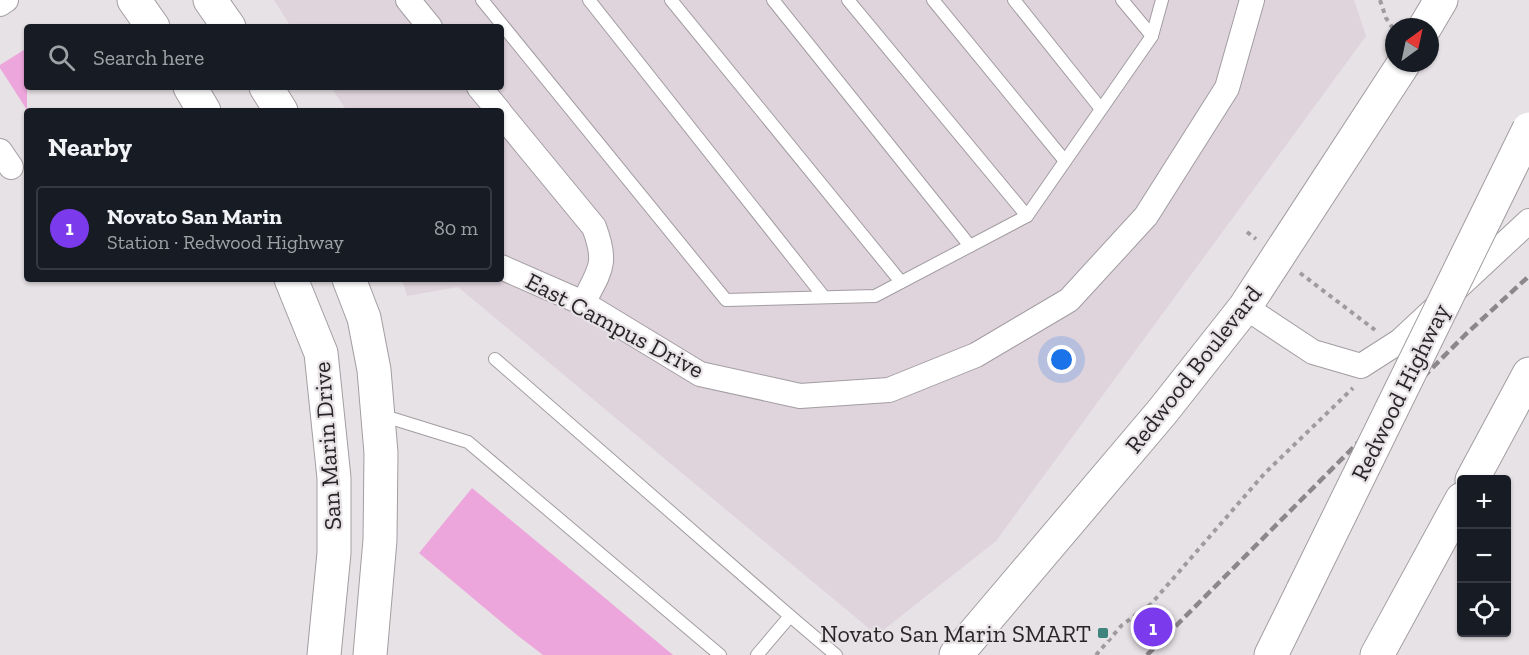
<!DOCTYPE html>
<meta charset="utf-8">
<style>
body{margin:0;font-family:"Zilla Slab",serif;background:#20242c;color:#f1f3f6}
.controls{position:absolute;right:18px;bottom:18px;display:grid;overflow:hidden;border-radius:6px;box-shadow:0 2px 4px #0004}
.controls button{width:54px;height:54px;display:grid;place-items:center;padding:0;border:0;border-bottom:2px solid #363941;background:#171b24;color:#f1f3f6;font:30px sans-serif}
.compass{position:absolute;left:1385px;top:18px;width:54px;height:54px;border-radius:50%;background:#171b24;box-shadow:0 2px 4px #0004;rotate:33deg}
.you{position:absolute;left:1062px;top:360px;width:21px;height:21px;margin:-15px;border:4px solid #fff;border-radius:50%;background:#1a73e8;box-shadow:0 0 0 9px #1a73e833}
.badge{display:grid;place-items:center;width:39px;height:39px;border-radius:50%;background:#7c3aed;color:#fff;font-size:20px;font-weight:700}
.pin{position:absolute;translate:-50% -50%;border:3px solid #fff;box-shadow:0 2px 6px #0006}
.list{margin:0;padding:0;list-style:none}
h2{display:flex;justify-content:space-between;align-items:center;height:78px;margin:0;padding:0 24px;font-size:26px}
h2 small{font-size:20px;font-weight:400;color:#9ea1a6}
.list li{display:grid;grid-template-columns:39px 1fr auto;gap:18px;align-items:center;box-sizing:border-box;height:84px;margin:0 12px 12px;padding:0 12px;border:2px solid #363941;border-radius:6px}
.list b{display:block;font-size:22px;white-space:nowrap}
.list p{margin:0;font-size:20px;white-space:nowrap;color:#9ea1a6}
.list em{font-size:20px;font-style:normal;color:#9ea1a6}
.icon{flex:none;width:33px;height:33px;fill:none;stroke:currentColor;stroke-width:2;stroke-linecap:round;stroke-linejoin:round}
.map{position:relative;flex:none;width:1529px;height:655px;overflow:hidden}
.search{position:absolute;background:#171b24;box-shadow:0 2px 4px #0004;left:24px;top:24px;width:480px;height:66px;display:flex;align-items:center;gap:15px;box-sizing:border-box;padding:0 21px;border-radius:6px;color:#9ea1a6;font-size:22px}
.panel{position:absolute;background:#171b24;box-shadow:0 2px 4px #0004;left:24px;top:108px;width:480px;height:174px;border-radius:6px}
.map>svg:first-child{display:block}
.built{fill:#dfd3dc}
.building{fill:#eda6dc}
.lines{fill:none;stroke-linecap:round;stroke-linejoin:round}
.lane-casing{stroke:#a29da1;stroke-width:14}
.street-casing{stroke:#a29da1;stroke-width:26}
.secondary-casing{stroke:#a29da1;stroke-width:35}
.highway-casing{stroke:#a29da1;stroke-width:35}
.path{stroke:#9f9c9e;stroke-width:4;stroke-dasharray:4.5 4.5;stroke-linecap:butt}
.lane{stroke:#fff;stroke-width:12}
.street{stroke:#fff;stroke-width:24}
.secondary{stroke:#fff;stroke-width:33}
.highway{stroke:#fff;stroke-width:33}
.rail{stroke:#8b888a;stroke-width:4.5;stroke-dasharray:9 4.5;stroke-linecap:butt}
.highway-bridge-casing{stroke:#a29da1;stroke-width:35;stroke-linecap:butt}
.highway-bridge{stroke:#fff;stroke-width:33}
.poi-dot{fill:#3e847c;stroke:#e7e2e6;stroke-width:2}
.labels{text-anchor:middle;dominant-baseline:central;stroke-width:4.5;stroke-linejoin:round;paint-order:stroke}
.street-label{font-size:24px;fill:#282627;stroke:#e7e2e6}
.poi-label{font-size:24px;fill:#282627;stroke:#e7e2e6;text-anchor:end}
</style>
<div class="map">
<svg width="1529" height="655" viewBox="0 0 1529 655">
<rect width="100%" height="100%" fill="#e7e2e6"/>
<!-- built -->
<polygon class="built" points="274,0 1354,0 1366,36 996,541 877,635 458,287 407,296 402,279 501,279 501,111 347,111 331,87 501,87 501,27 291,27"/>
<!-- building -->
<g class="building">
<polygon points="27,48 27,110 0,68 0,65"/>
<polygon points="472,488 599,593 673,655 543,655 517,635 419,553"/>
</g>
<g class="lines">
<!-- lane casing -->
<g class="lane-casing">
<g id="lane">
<polyline points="482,0 726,300 875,296 1027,216 1152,36 1162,0"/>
<polyline points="589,0 824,297"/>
<polyline points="671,0 901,282"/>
<polyline points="773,0 970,246"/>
<polyline points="848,0 1027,216"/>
<polyline points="933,0 1065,161"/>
<polyline points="1014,0 1101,109"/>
<polyline points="1122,0 1152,36"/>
<polyline points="495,359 790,616 757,655"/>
<polyline points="381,415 468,442 720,655"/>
<polyline points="790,616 836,655"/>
</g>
</g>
<!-- street casing -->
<g class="street-casing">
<g id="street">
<polyline points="408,0 430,27"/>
<polyline points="0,4 6,0"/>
<polyline points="479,87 499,111"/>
<path d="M501 114 594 227C608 264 600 270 583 303"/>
<polyline points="0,151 11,167"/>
<polyline points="501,267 583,303 700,374 800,396 889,390 976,355 1069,300 1146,216 1227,88 1252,0"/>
<polyline points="1245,307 1313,352 1361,366 1400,341 1529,221"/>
</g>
</g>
<!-- secondary casing -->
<g class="secondary-casing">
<g id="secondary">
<polyline points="134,0 153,27"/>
<polyline points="210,0 229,27"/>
<polyline points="1425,27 1441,0"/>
<polyline points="190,87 204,111"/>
<polyline points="266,87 281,111"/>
<polyline points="291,279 321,353 334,478 334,553 324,655"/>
<polyline points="349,279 364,318 374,370 381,453 380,540 370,655"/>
<polyline points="956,655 1162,412 1245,307 1404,63"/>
</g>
</g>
<!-- highway casing -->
<g class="highway-casing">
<g id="highway">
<polyline points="1472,480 1529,374"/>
<polyline points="1271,655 1303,590"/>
<polyline points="1377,655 1462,499"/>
</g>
</g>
<!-- path -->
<g class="path">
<polyline points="1380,0 1386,18 1394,30"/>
<polyline points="1247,232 1256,239"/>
<polyline points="1300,273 1375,330"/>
<polyline points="1096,655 1122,625 1151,604 1264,474 1353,388"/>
</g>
<!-- lane -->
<use href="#lane" class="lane"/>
<!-- street -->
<use href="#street" class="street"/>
<!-- secondary -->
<use href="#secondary" class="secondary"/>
<!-- highway -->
<use href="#highway" class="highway"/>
<!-- rail -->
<polyline class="rail" points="1147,655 1466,334 1529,276"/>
<!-- highway-bridge casing -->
<g class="highway-bridge-casing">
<polyline id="highway-bridge" points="1303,590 1529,129"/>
</g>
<!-- highway-bridge -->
<use href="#highway-bridge" class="highway-bridge"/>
</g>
<!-- markers -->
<rect class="poi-dot" x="1097" y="627" width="12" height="12" rx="3"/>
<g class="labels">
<!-- street labels -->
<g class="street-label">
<text transform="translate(615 325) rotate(28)">East Campus Drive</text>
<text transform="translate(1193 369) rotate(-52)">Redwood Boulevard</text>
<text transform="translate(1400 392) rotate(-64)">Redwood Highway</text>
<text transform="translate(327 446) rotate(-94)">San Marin Drive</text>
</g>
<!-- poi labels -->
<g class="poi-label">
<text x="1091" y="633">Novato San Marin SMART</text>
</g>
</g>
</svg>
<div class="controls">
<button>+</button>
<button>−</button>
<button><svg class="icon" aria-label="locate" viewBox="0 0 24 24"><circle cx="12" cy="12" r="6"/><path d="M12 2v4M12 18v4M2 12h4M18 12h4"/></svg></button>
</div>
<svg class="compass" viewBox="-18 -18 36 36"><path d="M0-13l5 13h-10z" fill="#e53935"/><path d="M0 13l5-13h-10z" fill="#9ea1a6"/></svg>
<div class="you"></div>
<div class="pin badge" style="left:1153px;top:627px">1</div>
<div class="search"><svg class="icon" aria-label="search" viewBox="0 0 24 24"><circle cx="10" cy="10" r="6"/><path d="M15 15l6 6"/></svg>Search here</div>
<section class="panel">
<h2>Nearby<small></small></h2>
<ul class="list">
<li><span class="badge">1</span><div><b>Novato San Marin</b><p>Station · Redwood Highway</p></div><em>80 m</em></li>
</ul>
</section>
</div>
